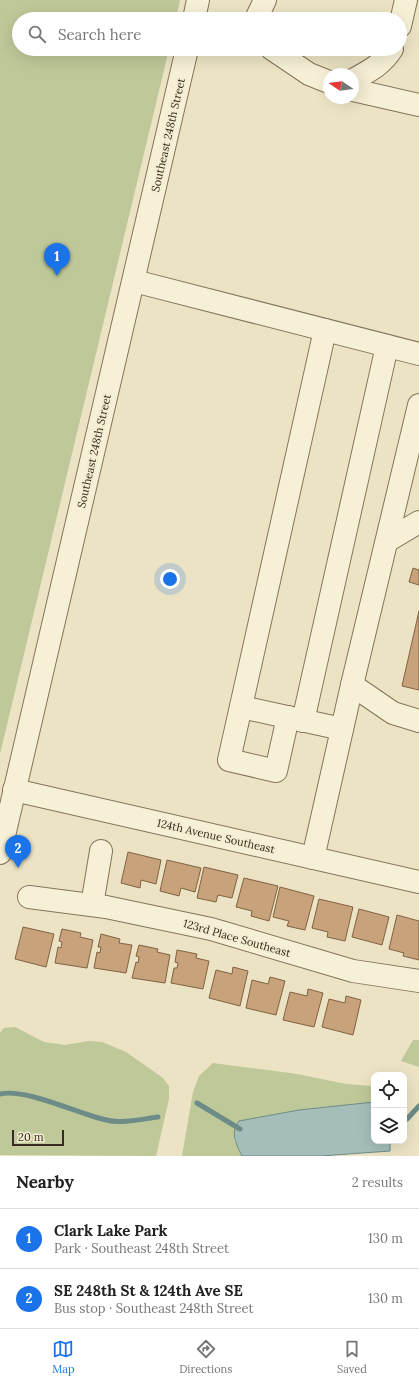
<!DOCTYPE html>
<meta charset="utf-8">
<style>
body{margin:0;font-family:Lora,serif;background:#f2f2f2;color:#222}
.controls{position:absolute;right:12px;bottom:12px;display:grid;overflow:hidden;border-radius:8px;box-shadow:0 4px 16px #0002}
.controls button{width:36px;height:36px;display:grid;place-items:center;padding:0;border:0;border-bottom:1px solid #e0e0e0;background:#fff;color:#222;font:20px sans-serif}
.compass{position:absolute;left:323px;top:68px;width:36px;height:36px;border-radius:50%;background:#fff;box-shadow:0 4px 16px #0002;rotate:283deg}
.scale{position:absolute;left:12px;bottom:10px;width:52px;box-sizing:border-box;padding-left:4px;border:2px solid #352b1e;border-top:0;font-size:11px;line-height:14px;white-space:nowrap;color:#352b1e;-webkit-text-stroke:3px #f3edd2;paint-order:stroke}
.you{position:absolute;left:170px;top:579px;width:14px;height:14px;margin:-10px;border:3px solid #fff;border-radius:50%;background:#1a73e8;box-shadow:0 0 0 6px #1a73e833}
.badge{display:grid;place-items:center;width:26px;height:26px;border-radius:50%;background:#1a73e8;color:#fff;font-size:13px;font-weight:700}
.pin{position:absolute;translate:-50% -33px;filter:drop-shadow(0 1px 2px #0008)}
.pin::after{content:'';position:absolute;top:21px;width:14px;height:12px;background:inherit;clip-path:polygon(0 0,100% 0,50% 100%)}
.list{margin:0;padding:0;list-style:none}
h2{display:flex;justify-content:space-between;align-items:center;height:52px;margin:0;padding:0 16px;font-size:17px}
h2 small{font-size:13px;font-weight:400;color:#767676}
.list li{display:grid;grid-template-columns:26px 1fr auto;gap:12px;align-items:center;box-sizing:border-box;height:60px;padding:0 16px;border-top:1px solid #e0e0e0}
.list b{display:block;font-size:15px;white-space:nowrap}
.list p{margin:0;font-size:13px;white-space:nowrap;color:#767676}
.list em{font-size:13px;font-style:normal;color:#767676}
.icon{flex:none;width:22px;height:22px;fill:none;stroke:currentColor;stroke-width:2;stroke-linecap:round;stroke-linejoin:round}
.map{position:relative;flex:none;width:419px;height:1156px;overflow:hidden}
.search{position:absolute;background:#fff;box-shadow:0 4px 16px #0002;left:12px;right:12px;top:12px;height:44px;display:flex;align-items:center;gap:10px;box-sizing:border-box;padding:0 14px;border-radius:22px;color:#767676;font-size:15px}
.sheet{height:172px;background:#fff}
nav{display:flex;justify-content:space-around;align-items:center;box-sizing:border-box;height:56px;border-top:1px solid #e0e0e0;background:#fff;font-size:11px;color:#767676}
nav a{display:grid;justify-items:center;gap:2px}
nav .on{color:#1a73e8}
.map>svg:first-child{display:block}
.green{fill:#bec898}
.water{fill:#a5beb9;stroke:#6d8b87}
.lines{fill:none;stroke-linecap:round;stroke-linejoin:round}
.stream{stroke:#6d8b87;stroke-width:5}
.building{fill:#c7a27b;stroke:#816243}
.minor-casing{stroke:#84755b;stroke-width:24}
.minor{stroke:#f6f0d6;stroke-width:22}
.labels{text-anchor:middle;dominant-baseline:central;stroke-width:3.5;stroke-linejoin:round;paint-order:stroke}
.street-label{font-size:11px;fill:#352b1e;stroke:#f3edd2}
</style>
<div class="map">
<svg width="419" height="1156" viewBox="0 0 419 1156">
<rect width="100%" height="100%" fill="#ebe3c3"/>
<!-- green -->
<g class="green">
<polygon points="0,0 180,0 176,19 19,19 19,49 169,49 0,754"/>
<polygon points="15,1027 44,1042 65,1045 89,1041 102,1042 126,1052 163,1078 169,1086 169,1099 156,1156 0,1155 0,1033 4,1028"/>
<polygon points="413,1040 419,1040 419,1067 401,1061"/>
<polygon points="213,1063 297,1074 346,1084 372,1086 374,1087 374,1102 299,1110 239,1121 234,1140 242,1156 182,1156 193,1092 199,1076"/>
</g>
<!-- water -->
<path class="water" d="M374 1102V1141H390V1151L321 1156H242C236 1144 230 1133 239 1121L299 1110Z"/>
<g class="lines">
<!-- stream -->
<g class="stream">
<path d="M0 1094C27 1088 78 1114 106 1120 122 1124 142 1119 158 1117"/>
<polyline points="197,1103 240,1129"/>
<polyline points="407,1119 419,1106"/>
</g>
</g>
<!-- building -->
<g class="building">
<polygon points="413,568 419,570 419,585 409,582"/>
<polygon points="419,611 419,690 402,686"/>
<polygon points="128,852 161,860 156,884 141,880 140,888 121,883"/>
<polygon points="167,860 201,868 195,892 181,888 179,896 160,891"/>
<polygon points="204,867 238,875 232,898 218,895 216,902 197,898"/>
<polygon points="244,878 278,886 269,921 251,916 252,911 236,907"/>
<polygon points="280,887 314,896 305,930 287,926 289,921 273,917"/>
<polygon points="319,899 353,907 345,941 327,937 328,932 312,928"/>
<polygon points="359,909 389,917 382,945 352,937"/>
<polygon points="397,915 419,921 419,960 403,956 404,953 389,949"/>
<polygon points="23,927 54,934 46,967 15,959"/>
<polygon points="62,929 81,933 80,937 93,940 87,968 55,963 58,947 61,948 62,942 59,941"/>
<polygon points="101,934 120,939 119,943 132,945 126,973 94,968 97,952 100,953 101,947 98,947"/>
<polygon points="139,945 158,949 157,952 170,955 165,983 132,978 136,962 138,963 139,957 136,956"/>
<polygon points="177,950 197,954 196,958 209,961 203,989 171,983 174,968 177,968 178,963 175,962"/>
<polygon points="233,967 248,971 240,1006 209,998 216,970 232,974"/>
<polygon points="270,977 285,981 276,1015 246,1008 252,980 268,984"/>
<polygon points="308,989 323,993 314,1027 283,1020 290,992 307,996"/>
<polygon points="346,996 361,1000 353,1035 322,1027 329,999 345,1003"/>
</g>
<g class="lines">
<!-- minor casing -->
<g class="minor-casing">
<g id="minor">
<polyline points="194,19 198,0"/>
<polyline points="256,19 265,0"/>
<polyline points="400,26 406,0"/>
<polyline points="272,49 309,74 329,82"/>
<path d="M353 80C369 71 382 65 392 49"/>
<polyline points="353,90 419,105"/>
<polyline points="134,281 419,354"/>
<polyline points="387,541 419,522"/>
<polyline points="352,685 393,713 419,721"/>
<polyline points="241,707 342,729"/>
<polyline points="288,717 276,771 229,760 325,330"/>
<polyline points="303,721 387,346"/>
<polyline points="14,790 419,882"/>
<polyline points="0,853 187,49"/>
<polyline points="313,858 352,685 419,405"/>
<polyline points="29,897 106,907 211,929 353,971 419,981"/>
<polyline points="92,905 101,851"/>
</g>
</g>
<!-- minor -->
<use href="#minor" class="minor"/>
</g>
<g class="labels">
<!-- street labels -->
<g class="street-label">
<text transform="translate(168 135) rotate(-77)">Southeast 248th Street</text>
<text transform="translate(94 451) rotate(-77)">Southeast 248th Street</text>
<text transform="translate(216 836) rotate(13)">124th Avenue Southeast</text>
<text transform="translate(237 938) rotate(16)">123rd Place Southeast</text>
</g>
</g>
</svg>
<div class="controls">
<button><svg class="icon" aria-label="locate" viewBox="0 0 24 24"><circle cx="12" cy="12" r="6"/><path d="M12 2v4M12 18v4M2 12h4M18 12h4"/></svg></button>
<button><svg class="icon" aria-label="layers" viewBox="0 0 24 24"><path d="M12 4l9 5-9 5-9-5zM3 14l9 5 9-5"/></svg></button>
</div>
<svg class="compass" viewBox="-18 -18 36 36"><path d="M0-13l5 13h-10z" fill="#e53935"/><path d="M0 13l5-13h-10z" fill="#767676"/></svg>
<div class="scale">20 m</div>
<div class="you"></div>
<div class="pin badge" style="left:57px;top:276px">1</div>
<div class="pin badge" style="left:18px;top:868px">2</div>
<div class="search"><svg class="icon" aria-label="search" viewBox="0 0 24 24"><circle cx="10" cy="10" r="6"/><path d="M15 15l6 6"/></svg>Search here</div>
</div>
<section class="sheet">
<h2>Nearby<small>2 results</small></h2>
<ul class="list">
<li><span class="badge">1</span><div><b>Clark Lake Park</b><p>Park · Southeast 248th Street</p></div><em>130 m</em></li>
<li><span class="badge">2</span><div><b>SE 248th St &amp; 124th Ave SE</b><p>Bus stop · Southeast 248th Street</p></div><em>130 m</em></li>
</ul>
</section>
<nav>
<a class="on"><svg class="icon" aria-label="map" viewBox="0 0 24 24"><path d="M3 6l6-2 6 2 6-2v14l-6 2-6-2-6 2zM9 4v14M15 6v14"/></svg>Map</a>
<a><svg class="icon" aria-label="directions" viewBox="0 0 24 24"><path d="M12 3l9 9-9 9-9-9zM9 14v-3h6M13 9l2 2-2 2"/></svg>Directions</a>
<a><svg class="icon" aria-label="saved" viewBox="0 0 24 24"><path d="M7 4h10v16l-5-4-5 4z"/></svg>Saved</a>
</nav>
